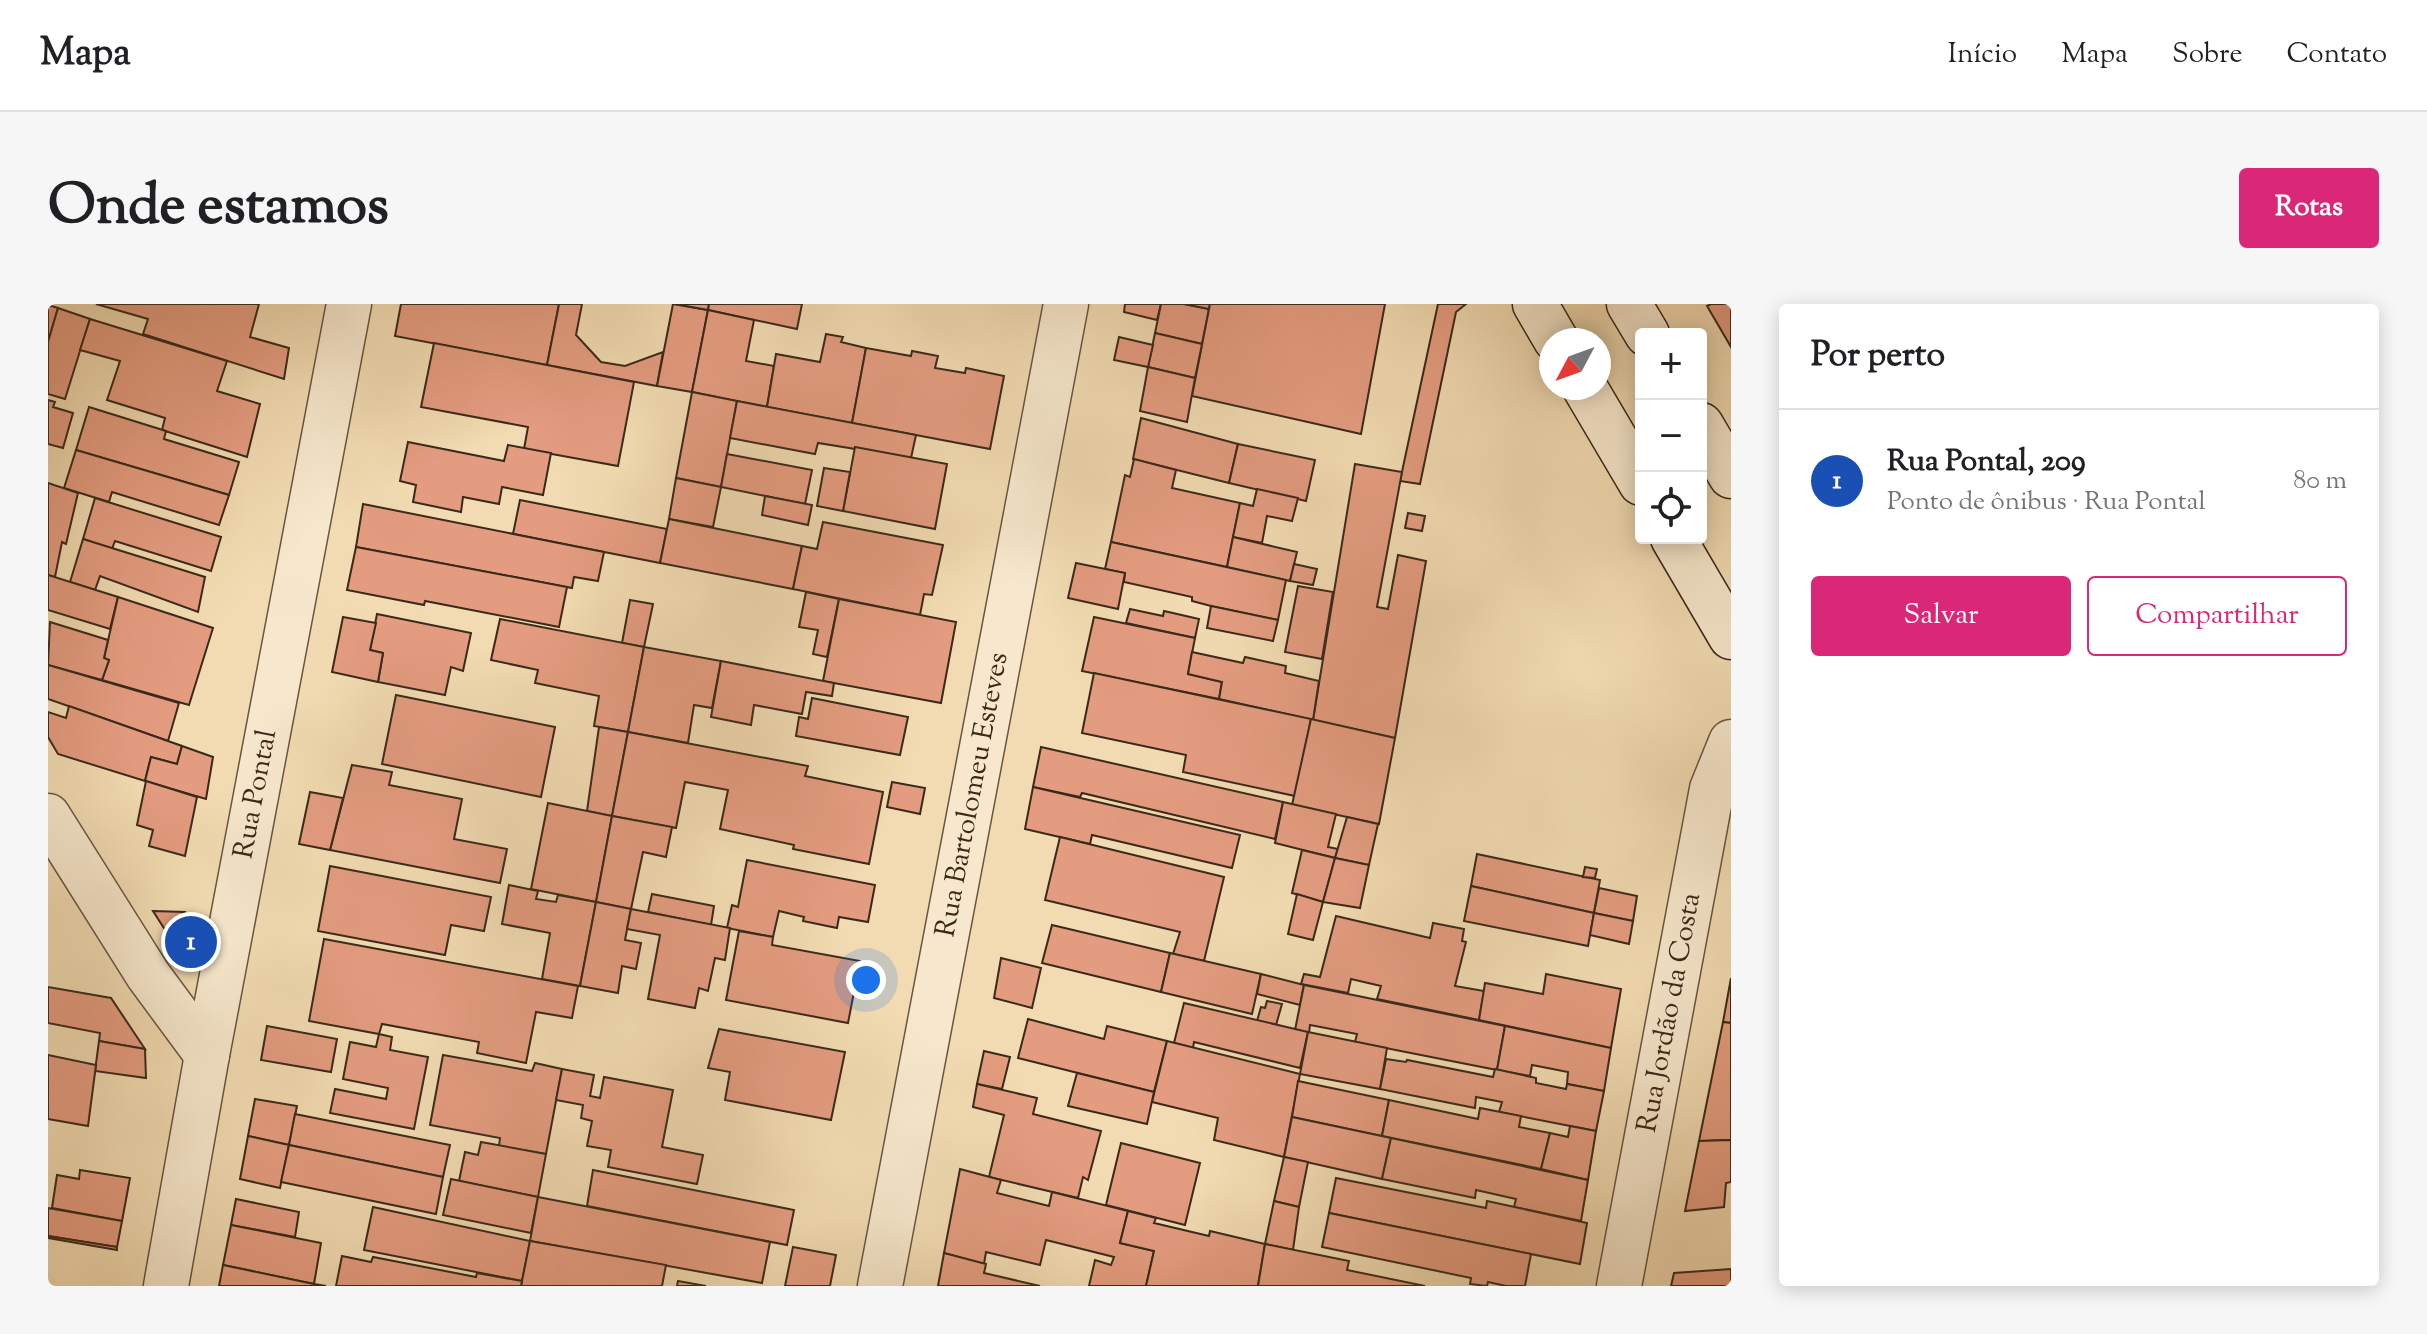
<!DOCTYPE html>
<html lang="pt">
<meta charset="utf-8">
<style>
body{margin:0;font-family:"Sorts Mill Goudy",serif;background:#f6f6f6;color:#202124}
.controls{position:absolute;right:24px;top:24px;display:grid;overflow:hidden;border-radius:8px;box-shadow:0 4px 20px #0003}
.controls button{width:72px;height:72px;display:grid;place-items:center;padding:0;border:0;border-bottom:2px solid #e0e0e0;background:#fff;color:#202124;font:40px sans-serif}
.compass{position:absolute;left:1491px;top:24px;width:72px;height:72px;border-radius:50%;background:#fff;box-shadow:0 4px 20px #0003;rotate:229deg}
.you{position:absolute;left:818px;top:676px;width:28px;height:28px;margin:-20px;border:6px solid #fff;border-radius:50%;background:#1a73e8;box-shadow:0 0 0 12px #1a73e833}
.badge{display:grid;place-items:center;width:52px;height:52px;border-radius:50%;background:#db2777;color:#fff;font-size:26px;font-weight:700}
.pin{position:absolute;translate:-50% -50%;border:4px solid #fff;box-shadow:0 2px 8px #0006}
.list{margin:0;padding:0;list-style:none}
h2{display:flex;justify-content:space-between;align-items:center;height:104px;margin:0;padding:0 32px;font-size:34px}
h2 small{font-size:26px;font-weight:400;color:#757577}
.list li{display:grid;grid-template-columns:52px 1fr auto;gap:24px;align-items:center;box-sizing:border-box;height:144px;padding:0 32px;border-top:2px solid #e0e0e0}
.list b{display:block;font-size:30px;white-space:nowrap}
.list p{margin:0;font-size:26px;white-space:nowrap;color:#757577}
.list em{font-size:26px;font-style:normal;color:#757577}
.actions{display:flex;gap:16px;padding:24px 32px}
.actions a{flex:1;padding:18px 0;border:2px solid #db2777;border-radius:8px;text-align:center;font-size:28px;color:#db2777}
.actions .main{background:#db2777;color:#fff}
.icon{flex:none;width:44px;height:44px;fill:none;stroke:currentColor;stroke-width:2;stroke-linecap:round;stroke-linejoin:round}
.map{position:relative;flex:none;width:1683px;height:982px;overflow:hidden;border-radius:8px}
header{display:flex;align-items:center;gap:48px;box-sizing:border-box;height:112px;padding:0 40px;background:#fff;border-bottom:2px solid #e0e0e0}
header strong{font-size:38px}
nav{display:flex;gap:44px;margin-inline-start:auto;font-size:28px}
.intro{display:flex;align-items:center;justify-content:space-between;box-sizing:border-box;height:192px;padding:0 48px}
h1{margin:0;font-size:56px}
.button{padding:20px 36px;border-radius:8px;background:#db2777;color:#fff;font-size:28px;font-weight:700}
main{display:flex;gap:48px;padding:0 48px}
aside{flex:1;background:#fff;border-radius:8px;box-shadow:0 4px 20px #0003}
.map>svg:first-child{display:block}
.building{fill:#e49c80;stroke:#3a2a1a;stroke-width:2}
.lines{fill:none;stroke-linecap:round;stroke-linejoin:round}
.street-casing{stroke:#685640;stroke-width:47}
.secondary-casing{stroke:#3a2a1a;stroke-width:47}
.street{stroke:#f7e8cd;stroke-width:44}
.secondary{stroke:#f7e8cd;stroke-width:44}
.labels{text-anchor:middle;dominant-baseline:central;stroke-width:8;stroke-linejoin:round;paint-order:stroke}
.street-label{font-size:28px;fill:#3a2a1a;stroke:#f7e8cd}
</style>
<header>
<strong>Mapa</strong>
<nav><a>Início</a><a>Mapa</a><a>Sobre</a><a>Contato</a></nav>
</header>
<div class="intro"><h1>Onde estamos</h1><a class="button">Rotas</a></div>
<main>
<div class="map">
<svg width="1683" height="982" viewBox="0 0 1683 982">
<rect width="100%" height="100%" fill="#f2dbb2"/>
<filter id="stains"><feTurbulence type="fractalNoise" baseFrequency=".0025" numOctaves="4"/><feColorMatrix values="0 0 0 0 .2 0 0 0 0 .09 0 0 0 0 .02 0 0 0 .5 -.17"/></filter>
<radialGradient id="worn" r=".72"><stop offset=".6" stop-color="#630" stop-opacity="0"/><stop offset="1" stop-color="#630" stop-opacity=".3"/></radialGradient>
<!-- building -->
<g class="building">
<polygon points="48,0 211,0 202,33 241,44 236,75 95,30 100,15"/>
<polygon points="353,0 511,0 499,61 347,32"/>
<polygon points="511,0 534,0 528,31 553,58 577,62 615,48 609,82 499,61"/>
<polygon points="625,0 660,6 644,88 609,82"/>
<polygon points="627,0 661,0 660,6"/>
<polygon points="661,0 754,0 749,25 660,6"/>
<polygon points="1077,0 1113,0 1109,16 1076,8"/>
<polygon points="1113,0 1136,0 1161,5 1154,40 1107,29"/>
<polygon points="1136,0 1162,0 1161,5"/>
<polygon points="1162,0 1337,0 1313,130 1144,92"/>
<polygon points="1390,0 1418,0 1408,8 1372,180 1352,177"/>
<polygon points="1663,0 1683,0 1683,43 1659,2"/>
<polygon points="0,1 10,4 0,38"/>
<polygon points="10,4 42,15 17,95 0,90 0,38"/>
<polygon points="660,6 706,16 698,57 726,62 719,103 644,88"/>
<polygon points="42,15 179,57 169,87 212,100 199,153 114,126 117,114 59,96 72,57 32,46"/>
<polygon points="1107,29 1154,40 1147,74 1100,63"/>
<polygon points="778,30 795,33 793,38 818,44 804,119 719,103 728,50 772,58"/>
<polygon points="1071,33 1105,41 1100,63 1066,56"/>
<polygon points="386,39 586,78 570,162 476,145 480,123 373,103"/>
<polygon points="818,44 863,52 864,47 890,52 887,64 917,69 918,64 956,72 942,145 804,119"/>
<polygon points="1100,63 1147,74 1139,118 1092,107"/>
<polygon points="644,88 689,97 673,183 628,174"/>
<polygon points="0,96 7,98 5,103 25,109 15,144 0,140"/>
<polygon points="689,97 868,131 863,154 770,139 767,150 682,134"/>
<polygon points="41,103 118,127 116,135 191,158 181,191 28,146"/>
<polygon points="1093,114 1190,140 1181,179 1085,155"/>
<polygon points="360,138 456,157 460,141 503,149 495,191 454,183 451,200 415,193 413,208 365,198 368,181 352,177"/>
<polygon points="1190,140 1267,156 1258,197 1181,179"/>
<polygon points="807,143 899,160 887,225 795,207"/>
<polygon points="28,146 181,191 171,221 64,188 61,198 16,184"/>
<polygon points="679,150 764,166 757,200 673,183"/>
<polygon points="1086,155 1128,166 1124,184 1192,199 1179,263 1063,238 1077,171 1082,173"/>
<polygon points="1307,160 1354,168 1329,303 1340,305 1350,251 1378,257 1347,434 1265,416"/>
<polygon points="776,164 802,168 795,207 769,202"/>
<polygon points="628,174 673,183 665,223 621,215"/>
<polygon points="0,179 30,189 18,240 14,238 7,273 0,271"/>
<polygon points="1209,185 1250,194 1244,217 1219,212 1214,239 1185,233 1192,199 1205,202"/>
<polygon points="717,192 764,201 760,221 714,211"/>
<polygon points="47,194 173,233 163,267 67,237 64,245 35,235"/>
<polygon points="472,196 619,225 612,259 465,230"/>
<polygon points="315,200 556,248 550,277 526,273 524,284 308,243"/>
<polygon points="1360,209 1377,212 1374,227 1357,224"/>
<polygon points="621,215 754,242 745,285 612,259"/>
<polygon points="775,218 895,241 884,291 876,290 872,311 745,285 754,242 769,245"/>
<polygon points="1185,233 1249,248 1242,277 1179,263"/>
<polygon points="35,235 157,273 150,308 52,272 47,286 22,278"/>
<polygon points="1063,238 1238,276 1230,316 1163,302 1144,297 1144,293 1076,278 1077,269 1057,265"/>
<polygon points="308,243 519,283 511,323 377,297 376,301 299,286"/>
<polygon points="1028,259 1077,269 1070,305 1020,294"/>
<polygon points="1246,260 1269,265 1265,281 1242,277"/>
<polygon points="0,271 70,293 62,325 0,306"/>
<polygon points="1250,282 1285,288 1274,355 1237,348"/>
<polygon points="758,288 791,295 779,353 765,350 770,326 751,323"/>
<polygon points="70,293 165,324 141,401 54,376 61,356 56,354"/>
<polygon points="791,295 908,318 893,399 775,377"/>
<polygon points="582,296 605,300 596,343 574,339"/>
<polygon points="1163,302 1230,316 1225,337 1159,324"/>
<polygon points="1082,305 1115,312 1116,307 1151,315 1147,334 1078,319"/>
<polygon points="329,310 423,329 415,367 403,363 397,391 330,378 335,349 322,346"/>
<polygon points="295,313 328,319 322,346 335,349 330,378 284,368"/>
<polygon points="1046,313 1147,334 1140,370 1174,378 1171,395 1034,367"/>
<polygon points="452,315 596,343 580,428 546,422 551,392 487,379 490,366 443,356"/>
<polygon points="2,318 60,336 56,354 61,356 54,376 0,361"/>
<polygon points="596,343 673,357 664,404 646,401 640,439 580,428"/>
<polygon points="1144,348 1195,359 1197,353 1238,362 1237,369 1271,377 1265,416 1171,395 1174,378 1140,370"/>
<polygon points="673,357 786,379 784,392 758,388 754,410 706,401 703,421 663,413"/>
<polygon points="0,361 131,399 120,437 0,395"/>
<polygon points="1046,369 1263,415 1247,492 1135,468 1138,451 1034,429"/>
<polygon points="348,391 507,423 493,493 334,460"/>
<polygon points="764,394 860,413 852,451 748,432 751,413 760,415"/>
<polygon points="21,402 134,442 129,460 103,453 97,477 10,450 0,433 0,408 18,414"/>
<polygon points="1263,415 1347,434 1331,520 1244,501"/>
<polygon points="551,423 580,428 564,512 539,507"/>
<polygon points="580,428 760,462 757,472 835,488 821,560 745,545 746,541 672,525 680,486 637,478 628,524 564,512"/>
<polygon points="134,442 165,453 158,495 97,477 103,453 129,460"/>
<polygon points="993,443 1235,498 1227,535 1034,489 1032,493 985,483"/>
<polygon points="304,461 344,468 341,481 414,495 406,535 459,545 452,579 282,546"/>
<polygon points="98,477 149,493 137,552 101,542 105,526 89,521"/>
<polygon points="844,478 877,484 872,510 839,503"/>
<polygon points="985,483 1192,531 1184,564 1044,531 1042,540 977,525"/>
<polygon points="262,488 295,494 282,546 251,540"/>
<polygon points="1235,498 1288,510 1280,543 1290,545 1287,554 1227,539"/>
<polygon points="500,499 564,512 548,598 483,585"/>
<polygon points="564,512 624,523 618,553 595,548 583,605 548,598"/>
<polygon points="1299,513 1330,520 1321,561 1287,554"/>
<polygon points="1012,533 1176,573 1156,657 1125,650 1132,628 997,596"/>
<polygon points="1254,546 1287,554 1275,598 1244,589"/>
<polygon points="1429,550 1552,576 1546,609 1423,582"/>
<polygon points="1287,554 1321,561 1312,604 1275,598"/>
<polygon points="699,556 827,581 820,618 791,613 789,624 755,617 756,613 731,607 725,633 679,624 684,601 690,603"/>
<polygon points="282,562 443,593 436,627 403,621 397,651 270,627"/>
<polygon points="1537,563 1549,565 1547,574 1535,573"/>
<polygon points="461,581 490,587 488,595 508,598 510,591 548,598 532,682 494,675 502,629 454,620"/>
<polygon points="1423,582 1546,609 1540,642 1416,617"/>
<polygon points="1551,584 1589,592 1585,617 1546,609"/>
<polygon points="604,590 666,602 663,621 600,608"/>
<polygon points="1249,590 1275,598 1265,636 1240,630"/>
<polygon points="548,598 583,605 577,636 593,639 588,665 574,662 570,689 532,682"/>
<polygon points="583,605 682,624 677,656 667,654 660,687 651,684 647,704 600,695 612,631 579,625"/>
<polygon points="105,607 137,608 130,646"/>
<polygon points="1546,609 1585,617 1581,640 1542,631"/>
<polygon points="1288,612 1382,634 1385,619 1416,625 1414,637 1418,638 1407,682 1436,687 1431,716 1329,695 1333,682 1303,675 1300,689 1253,680 1256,670 1272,673"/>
<polygon points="1004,621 1122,649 1113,688 994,659"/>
<polygon points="691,627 725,633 724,641 812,657 800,719 678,696"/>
<polygon points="276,635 530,682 524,714 488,708 478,759 429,749 431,738 334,720 331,730 261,717"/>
<polygon points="1122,649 1213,670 1204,710 1113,688"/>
<polygon points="953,654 993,664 984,704 946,694"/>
<polygon points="1213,670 1256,681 1252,701 1209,690"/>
<polygon points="1498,670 1573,685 1563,744 1431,716 1437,679 1495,690"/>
<polygon points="1683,674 1683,719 1675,718"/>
<polygon points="1256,681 1457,722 1449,766 1307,738 1309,730 1262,721 1261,729 1247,726"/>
<polygon points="0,683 63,694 97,745 51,737 52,729 0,719"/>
<polygon points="1219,697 1234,700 1228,721 1209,717 1213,703 1217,704"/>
<polygon points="1136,699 1260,728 1252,764 1146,738 1145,744 1126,739"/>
<polygon points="980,715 1056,735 1059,722 1119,737 1106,788 970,754"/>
<polygon points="1675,718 1683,719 1683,836 1651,837"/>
<polygon points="219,722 289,735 283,768 213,756"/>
<polygon points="1457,722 1563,744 1556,787 1519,780 1520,768 1484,761 1482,772 1449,766"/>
<polygon points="671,725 797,748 783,816 677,796 682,768 660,764"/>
<polygon points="1260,728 1339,744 1332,785 1252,770"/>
<polygon points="331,730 344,733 342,746 380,753 366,825 282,809 287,785 338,795 340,784 295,775 302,738 328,743"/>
<polygon points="51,737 97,745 98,774 47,767"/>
<polygon points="1119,737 1252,770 1236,853 1166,836 1170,814 1104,798"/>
<polygon points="936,747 962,753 954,785 929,780"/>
<polygon points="0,751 48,761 40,822 0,815"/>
<polygon points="395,751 484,767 487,759 514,765 498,850 451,842 452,834 382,821"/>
<polygon points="1338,755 1358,758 1359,756 1445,773 1447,765 1488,774 1488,779 1518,785 1519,780 1556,787 1548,827 1451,808 1454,798 1428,793 1427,804 1332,785"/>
<polygon points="514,765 546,771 542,792 552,794 556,773 625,786 614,843 655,851 649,880 560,863 563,846 539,842 544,817 533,814 535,801 508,796"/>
<polygon points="1029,769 1106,788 1099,820 1020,802"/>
<polygon points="1250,777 1341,796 1334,832 1244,813"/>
<polygon points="929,780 989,794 985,810 1053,827 1040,876 1035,873 1030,894 941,873 956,811 925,803"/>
<polygon points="207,795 249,802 241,841 200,832"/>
<polygon points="1341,796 1430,815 1432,804 1473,812 1471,823 1502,829 1493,865 1334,832"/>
<polygon points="247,810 402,841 395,873 241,841"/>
<polygon points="1244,813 1343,834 1334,875 1236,853"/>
<polygon points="1522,822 1548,827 1540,876 1493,865 1502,829 1520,833"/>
<polygon points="200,832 241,841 232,884 192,875"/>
<polygon points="1343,834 1540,876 1533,917 1466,903 1468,895 1428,886 1427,894 1334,875"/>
<polygon points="1683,836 1683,878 1678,879 1676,903 1637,907 1651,837"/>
<polygon points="433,838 498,850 490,893 411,877 417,848 430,851"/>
<polygon points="1073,839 1152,859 1137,921 1058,901"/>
<polygon points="241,841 395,873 388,910 233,878"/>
<polygon points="1236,853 1260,858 1251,903 1226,897"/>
<polygon points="912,865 953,876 949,889 1001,902 1004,888 1080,907 1072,939 1106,947 1098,982 1041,982 1047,956 1063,961 1066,953 998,936 992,961 938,948 936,960 896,949"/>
<polygon points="32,866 82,874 74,917 4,904 9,871 31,875"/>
<polygon points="545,866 746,906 739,941 539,902"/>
<polygon points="1288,874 1438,904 1439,897 1539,919 1532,960 1281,909"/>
<polygon points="403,875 490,893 483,929 395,911"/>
<polygon points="490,893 722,938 714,979 482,937"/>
<polygon points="188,895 251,908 247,933 183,921"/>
<polygon points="1226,897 1251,903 1245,946 1217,940"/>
<polygon points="325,903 482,937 474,977 316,946"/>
<polygon points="0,904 74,917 69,943 0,932"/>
<polygon points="1080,907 1108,914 1106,919 1161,932 1162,927 1217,940 1210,982 1098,982 1106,947 1072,939"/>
<polygon points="1281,909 1483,950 1477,982 1458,982 1440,978 1439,982 1422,980 1423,974 1274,943"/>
<polygon points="183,921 273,939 266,980 175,961"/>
<polygon points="0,932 69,943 69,946 0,934"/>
<polygon points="482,937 618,961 614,982 473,982"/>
<polygon points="1217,940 1301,957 1299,966 1377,982 1210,982"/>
<polygon points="745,943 788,951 782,982 737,982"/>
<polygon points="896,949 938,960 936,969 992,982 890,982"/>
<polygon points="294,952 323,958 325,953 428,973 429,969 474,977 473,982 288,982"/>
<polygon points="175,961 266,980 278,982 171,982"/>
<polygon points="1683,965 1683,982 1623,982 1626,969"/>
<polygon points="630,977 658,982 629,982"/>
</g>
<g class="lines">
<!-- street casing -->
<g class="street-casing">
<g id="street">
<polyline points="0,512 100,671 159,751"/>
<path id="s1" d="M118 982 159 751 301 0"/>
<path id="s2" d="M832 982 1018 0"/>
<path id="s3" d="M1571 982 1664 485 1683 438"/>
</g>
</g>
<!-- secondary casing -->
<g class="secondary-casing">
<g id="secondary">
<polyline points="1487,0 1508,36"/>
<polyline points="1581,0 1599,30"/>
<polyline points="1537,84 1593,179"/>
<polyline points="1653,121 1683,172"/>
<polyline points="1625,234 1683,333"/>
</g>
</g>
<!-- street -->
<use href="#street" class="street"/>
<!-- secondary -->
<use href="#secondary" class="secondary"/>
</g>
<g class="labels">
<!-- street labels -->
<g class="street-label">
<text stroke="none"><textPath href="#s1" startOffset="500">Rua Pontal</textPath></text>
<text stroke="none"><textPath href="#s2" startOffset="500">Rua Bartolomeu Esteves</textPath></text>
<text stroke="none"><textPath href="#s3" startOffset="278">Rua Jordão da Costa</textPath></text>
</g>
</g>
<rect width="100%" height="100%" filter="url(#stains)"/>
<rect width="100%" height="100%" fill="url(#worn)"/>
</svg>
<div class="controls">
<button>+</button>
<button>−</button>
<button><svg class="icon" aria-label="locate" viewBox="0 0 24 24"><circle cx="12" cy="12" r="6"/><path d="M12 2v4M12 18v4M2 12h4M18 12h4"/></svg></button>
</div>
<svg class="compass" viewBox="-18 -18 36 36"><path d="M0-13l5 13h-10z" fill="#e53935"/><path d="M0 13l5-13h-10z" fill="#757577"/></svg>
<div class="you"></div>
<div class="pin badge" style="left:143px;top:638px;background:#1a4fb4">1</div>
</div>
<aside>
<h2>Por perto<small></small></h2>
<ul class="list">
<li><span class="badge" style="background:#1a4fb4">1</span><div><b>Rua Pontal, 209</b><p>Ponto de ônibus · Rua Pontal</p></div><em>80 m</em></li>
</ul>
<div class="actions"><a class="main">Salvar</a><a>Compartilhar</a></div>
</aside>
</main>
